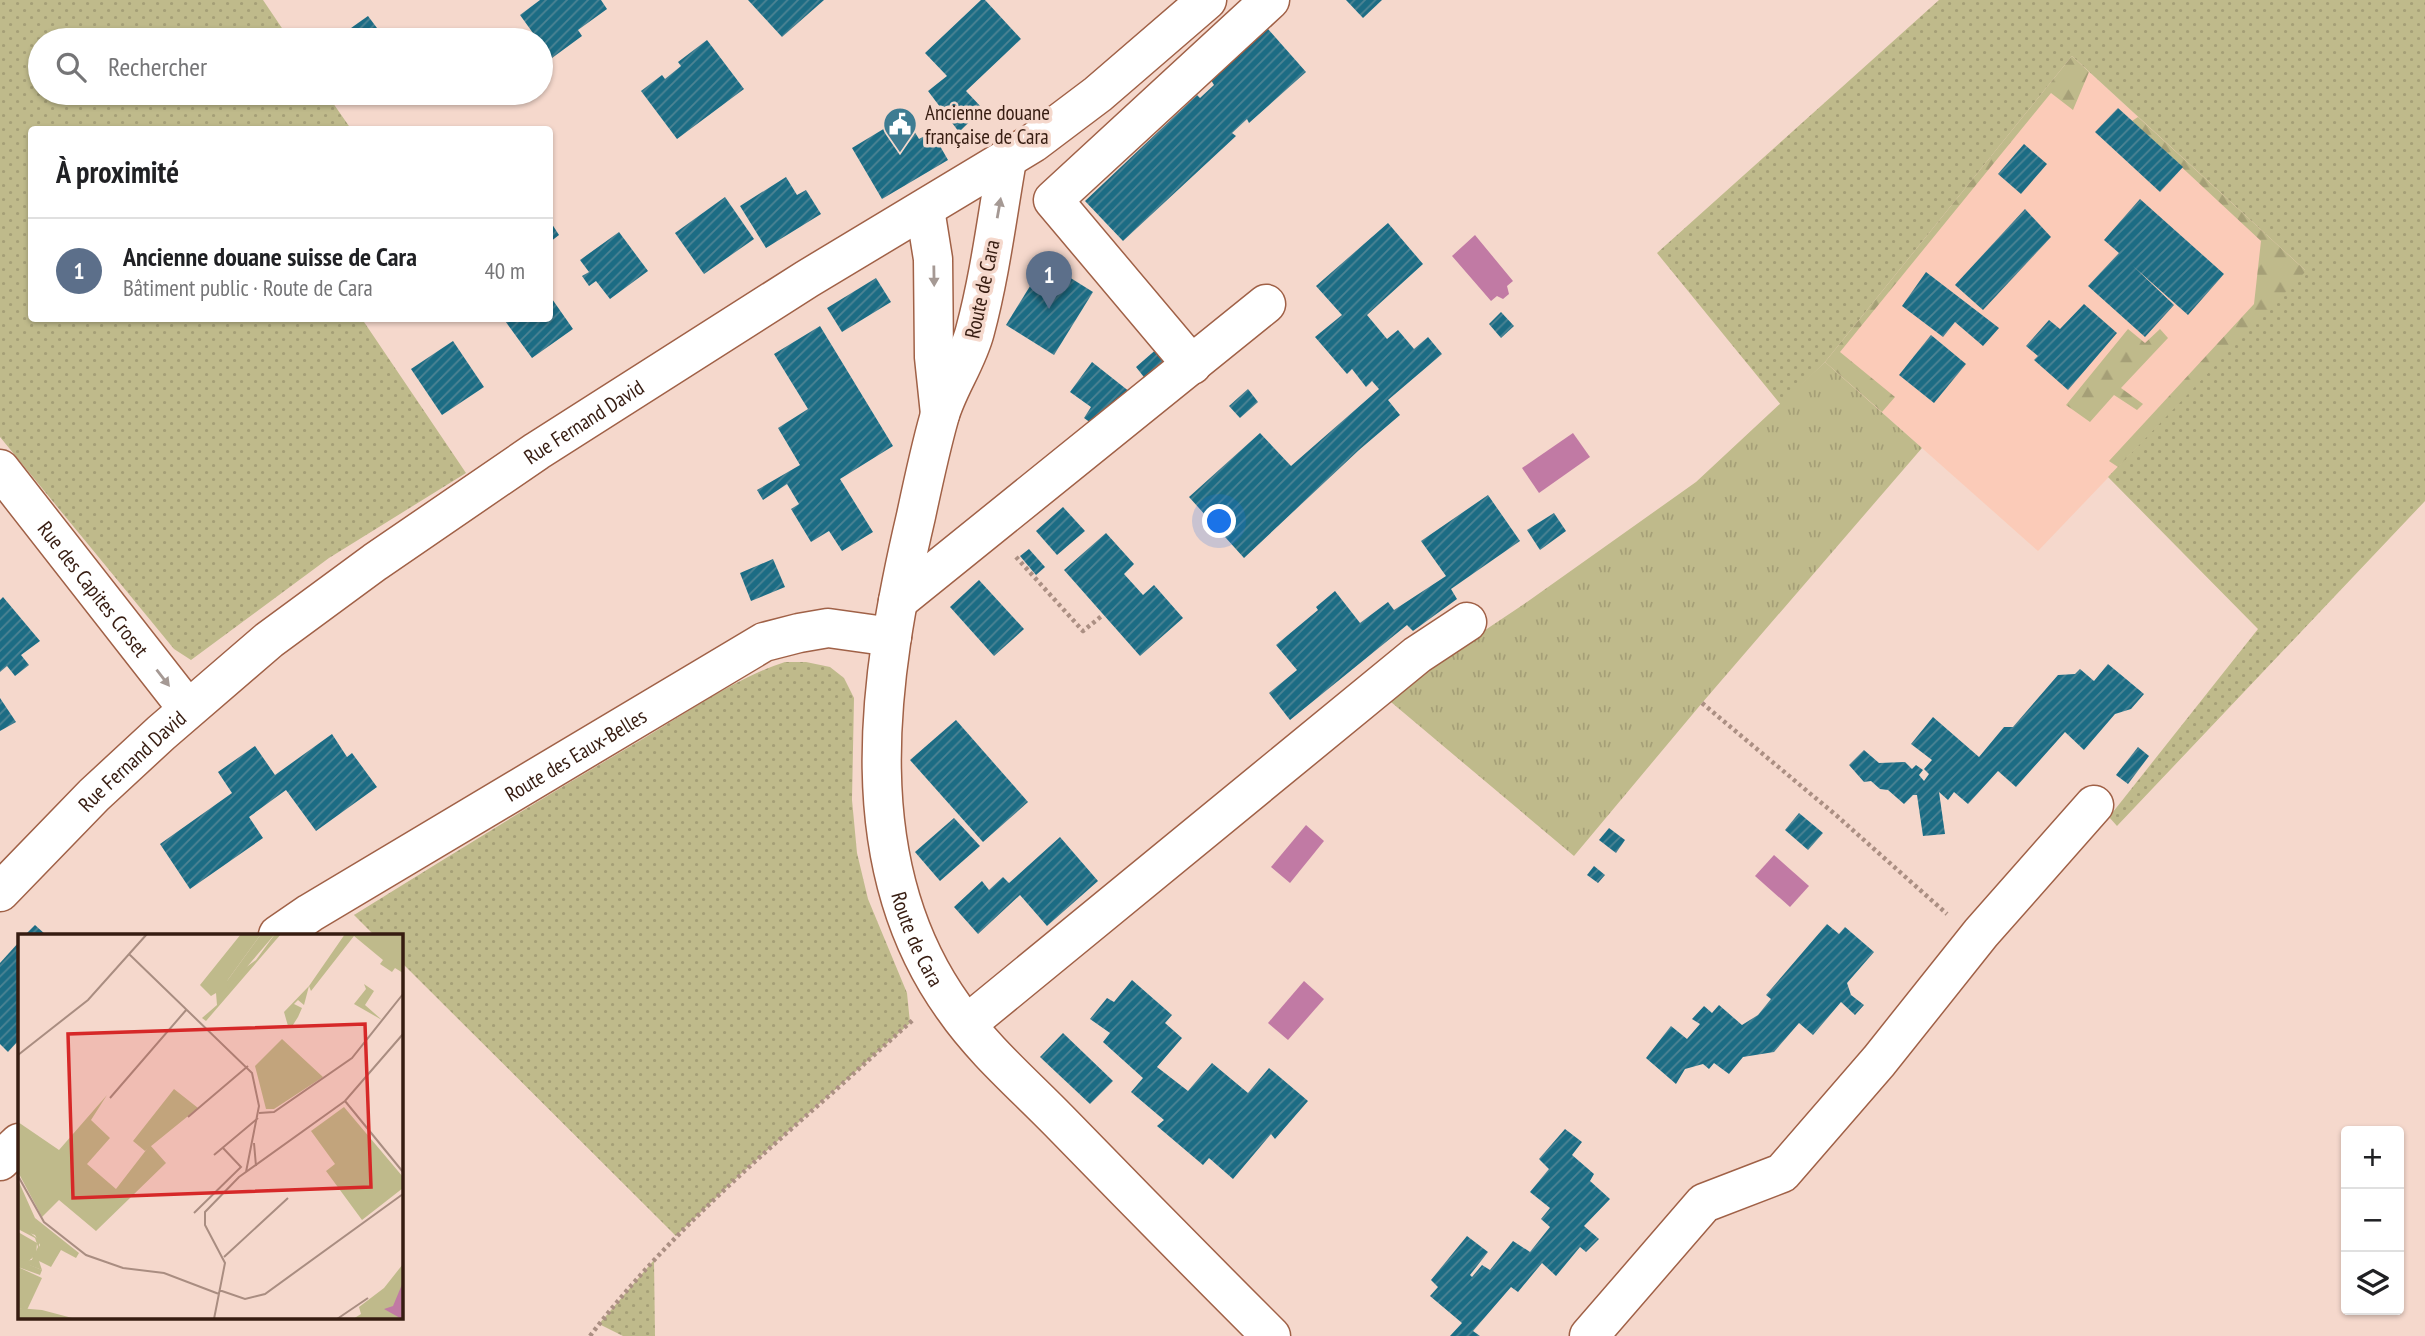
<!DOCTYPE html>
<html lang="fr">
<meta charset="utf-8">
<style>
body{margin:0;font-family:"PT Sans Narrow",sans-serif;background:#f2f2f2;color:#202124}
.controls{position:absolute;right:21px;bottom:21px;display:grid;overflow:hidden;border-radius:7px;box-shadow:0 2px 5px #0004}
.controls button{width:63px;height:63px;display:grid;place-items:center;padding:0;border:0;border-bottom:2px solid #e0e0e0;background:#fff;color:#202124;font:35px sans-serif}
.you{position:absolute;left:1220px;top:522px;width:24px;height:24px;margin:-18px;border:5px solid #fff;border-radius:50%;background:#1a73e8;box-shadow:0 0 0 10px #1a73e833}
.badge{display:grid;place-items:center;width:46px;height:46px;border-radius:50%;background:#ea580c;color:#fff;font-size:23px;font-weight:700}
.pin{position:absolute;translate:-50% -58px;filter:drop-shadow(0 2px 4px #0008)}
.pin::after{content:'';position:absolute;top:37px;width:24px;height:21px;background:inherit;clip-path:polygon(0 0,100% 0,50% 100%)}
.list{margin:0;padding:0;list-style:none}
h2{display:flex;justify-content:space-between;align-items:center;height:91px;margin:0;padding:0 28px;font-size:30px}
h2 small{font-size:23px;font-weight:400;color:#757577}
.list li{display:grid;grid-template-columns:46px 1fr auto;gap:21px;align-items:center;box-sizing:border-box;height:105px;padding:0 28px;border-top:2px solid #e0e0e0}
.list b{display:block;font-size:26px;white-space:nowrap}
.list p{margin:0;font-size:23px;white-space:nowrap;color:#757577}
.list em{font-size:23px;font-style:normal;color:#757577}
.icon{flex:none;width:38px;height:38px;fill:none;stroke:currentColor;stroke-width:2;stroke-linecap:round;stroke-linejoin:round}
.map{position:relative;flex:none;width:2425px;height:1336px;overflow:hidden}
.search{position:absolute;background:#fff;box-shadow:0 2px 5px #0004;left:28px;top:28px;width:525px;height:77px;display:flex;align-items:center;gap:18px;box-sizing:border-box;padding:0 24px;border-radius:38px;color:#757577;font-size:26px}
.panel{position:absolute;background:#fff;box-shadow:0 2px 5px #0004;left:28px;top:126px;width:525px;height:196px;border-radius:7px}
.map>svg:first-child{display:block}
.built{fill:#fbcbb8}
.grass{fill:url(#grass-dots)}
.forest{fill:url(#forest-firs)}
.park{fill:url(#park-tufts)}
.water{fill:#c17aa4}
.building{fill:url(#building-hatch)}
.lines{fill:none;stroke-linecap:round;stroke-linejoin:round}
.minor-casing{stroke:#a06147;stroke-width:41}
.path{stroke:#ab8f83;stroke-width:4.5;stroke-dasharray:3.5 3.5;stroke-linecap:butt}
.minor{stroke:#fff;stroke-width:38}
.oneway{fill:#a59994}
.labels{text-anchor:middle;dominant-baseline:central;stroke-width:7;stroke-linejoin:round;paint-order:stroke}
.poi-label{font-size:21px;fill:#361c11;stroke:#f5d8cc;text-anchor:start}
.street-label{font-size:21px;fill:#361c11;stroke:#f5d8cc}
.inset-road{fill:none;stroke:#a98d81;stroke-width:2}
.view{fill:#d62828;fill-opacity:0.15;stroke:#d62828;stroke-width:3.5}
.inset-edge{fill:none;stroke:#361c11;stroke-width:3.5}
</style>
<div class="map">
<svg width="2425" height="1336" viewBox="0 0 2425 1336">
<defs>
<pattern id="grass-dots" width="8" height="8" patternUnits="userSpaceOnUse" patternTransform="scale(1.75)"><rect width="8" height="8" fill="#bfba8b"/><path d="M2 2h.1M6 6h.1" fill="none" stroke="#a59f77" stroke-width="1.8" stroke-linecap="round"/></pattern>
<pattern id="forest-firs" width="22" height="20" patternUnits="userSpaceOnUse" patternTransform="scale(1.75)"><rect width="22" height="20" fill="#bfba8b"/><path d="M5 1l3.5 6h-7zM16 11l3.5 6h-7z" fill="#a59f77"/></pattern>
<pattern id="park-tufts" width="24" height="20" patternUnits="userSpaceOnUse" patternTransform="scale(1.75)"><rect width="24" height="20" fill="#bfba8b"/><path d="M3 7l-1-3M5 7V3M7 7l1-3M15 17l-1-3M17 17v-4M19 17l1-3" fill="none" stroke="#a59f77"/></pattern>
<pattern id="building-hatch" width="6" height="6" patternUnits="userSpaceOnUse" patternTransform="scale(1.75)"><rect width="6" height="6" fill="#1c6c84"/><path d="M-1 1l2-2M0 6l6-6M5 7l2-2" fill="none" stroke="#4e8494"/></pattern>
</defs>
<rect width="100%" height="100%" fill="#f5d8cc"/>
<!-- built -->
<polygon class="built" points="2072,56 2306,271 2038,551 1825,362"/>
<!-- grass -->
<g class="grass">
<polygon points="0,0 263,0 290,40 40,40 40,93 326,93 351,129 32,130 32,318 362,319 466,473 329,558 191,660 174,649 0,437"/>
<polygon points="1939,0 2425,0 2425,501 2117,826 2109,817 2258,629 2108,477 2305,270 2072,56 1825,362 1781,405 1657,253"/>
<path d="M785 662H806L830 667 844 678 854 698 852 800 857 853 868 899 907 993 910 1023 743 1172 676 1236 401 962V935H374L354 915C449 856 544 797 641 740 685 714 737 677 785 662Z"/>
<polygon points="654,1260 655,1336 623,1336 599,1324"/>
</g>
<!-- forest -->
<g class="forest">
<polygon points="2072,56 2089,72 2073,110 2051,93 1840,352 1895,397 1882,412 1825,362"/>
<polygon points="2138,117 2306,271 2118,467 2109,461 2254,304 2261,241 2132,121"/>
<polygon points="2128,329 2145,343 2160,329 2168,338 2121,388 2143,404 2137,410 2114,395 2090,422 2066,405"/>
</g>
<!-- park -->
<polygon class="park" points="1825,362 1922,448 1702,703 1574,856 1385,697 1527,602 1696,482"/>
<!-- water -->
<g class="water">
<polygon points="1475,235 1513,281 1507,286 1509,294 1503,299 1497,296 1491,301 1452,256"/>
<polygon points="1573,433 1590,457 1539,493 1522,468"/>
<polygon points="1306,825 1324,841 1290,883 1271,867"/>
<polygon points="1774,855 1809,886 1790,907 1755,876"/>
<polygon points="1304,981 1324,999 1288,1040 1268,1023"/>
</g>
<!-- building -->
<g class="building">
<polygon points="540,0 601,0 607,9 578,30 582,36 552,58 541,40 538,40 520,15"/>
<polygon points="748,0 824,0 782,37"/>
<polygon points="981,0 985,0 1021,39 966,91 983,109 959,132 928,91 947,76 925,53"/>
<polygon points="1346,0 1382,0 1363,18"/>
<polygon points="368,16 386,40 334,40"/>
<polygon points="1268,29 1306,72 1249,123 1247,119 1232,133 1236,136 1123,241 1085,201 1197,95 1200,98 1214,85 1211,80"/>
<polygon points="707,40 744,89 677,139 641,91 662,75 665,79 681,66 678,62"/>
<polygon points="362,93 388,93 371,105"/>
<polygon points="2118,108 2183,167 2160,192 2095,132"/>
<polygon points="905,116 919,139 932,132 948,160 882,199 852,148"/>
<polygon points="2024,144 2047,164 2021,194 1998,174"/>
<polygon points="786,177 797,195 806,190 821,214 766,248 740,206"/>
<polygon points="725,197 754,239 704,274 675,233"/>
<polygon points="2140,199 2224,274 2188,315 2133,266 2174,305 2145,337 2088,286 2119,253 2104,240"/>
<polygon points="2025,209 2051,237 1983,310 1955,285"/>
<polygon points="550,221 559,235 550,242"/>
<polygon points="1388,223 1423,264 1367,315 1387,339 1398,330 1414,349 1428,337 1442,354 1388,400 1400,415 1359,450 1244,558 1189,497 1260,433 1291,466 1379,389 1372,381 1366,387 1352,369 1347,374 1315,337 1342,315 1316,286"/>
<polygon points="619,232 648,271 610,299 596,281 589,286 582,276 589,272 580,260"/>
<polygon points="1045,262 1093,292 1054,355 1006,325"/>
<polygon points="1926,272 1999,328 1983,346 1955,322 1943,337 1902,306"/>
<polygon points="876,278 891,302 842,332 827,308"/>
<polygon points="550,296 573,329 532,358 503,318 550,318"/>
<polygon points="2084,304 2117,333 2068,390 2034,360 2038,356 2026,346 2049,320 2060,329"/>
<polygon points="1501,312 1514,326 1501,338 1489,324"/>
<polygon points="820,326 893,446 840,479 873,532 842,551 829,531 811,542 791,509 799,504 787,484 763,500 757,490 800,465 778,428 808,409 774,354"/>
<polygon points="1931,335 1966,364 1934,403 1899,375"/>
<polygon points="453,341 484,387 442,415 411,369"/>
<polygon points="1159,347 1175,366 1151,386 1136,367"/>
<polygon points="1092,362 1135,396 1098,428 1084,418 1091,407 1070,392"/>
<polygon points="1248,389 1258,402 1240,418 1229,406"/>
<polygon points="1488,495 1520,541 1451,589 1457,599 1413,631 1407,625 1290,720 1269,693 1297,670 1276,645 1318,610 1316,607 1335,591 1360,623 1388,602 1394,610 1446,576 1421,541"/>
<polygon points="1063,507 1085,531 1057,555 1036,531"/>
<polygon points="1554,513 1566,531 1540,550 1527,530"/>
<polygon points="1106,533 1134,564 1124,574 1134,585 1143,595 1154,585 1183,618 1140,656 1064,570"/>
<polygon points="1029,549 1045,567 1036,575 1020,556"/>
<polygon points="773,559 785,587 751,601 740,573"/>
<polygon points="979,580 1024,629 994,656 950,607"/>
<polygon points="3,597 40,641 21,655 29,665 15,676 7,666 0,672 0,600"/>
<polygon points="2108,664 2144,694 2131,709 2115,714 2084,750 2065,732 2016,787 1998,771 1968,804 1954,792 1948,800 1939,792 1945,834 1923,836 1917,795 1913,795 1904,804 1888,790 1880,789 1871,781 1864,782 1849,765 1864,750 1879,763 1905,762 1912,769 1916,765 1923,770 1919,775 1924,781 1929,774 1924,769 1932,760 1911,744 1933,717 1979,757 2004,727 2013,727 2058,675 2075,674 2080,669 2094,681"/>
<polygon points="0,698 16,722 0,731"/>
<polygon points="956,720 1028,802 983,842 910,760"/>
<polygon points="332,734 347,757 352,753 377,787 316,831 286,790 249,817 263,838 190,889 160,844 232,793 218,772 255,746 275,775"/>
<polygon points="2138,747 2149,756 2128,784 2116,775"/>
<polygon points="1799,813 1823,833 1808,850 1785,830"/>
<polygon points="954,818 980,846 940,881 915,852"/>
<polygon points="1609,828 1625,840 1616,853 1599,840"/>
<polygon points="1060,837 1098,881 1047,926 1020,895 978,934 954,907 982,881 989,890 1003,877 1009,883"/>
<polygon points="1594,866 1605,875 1598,883 1587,875"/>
<polygon points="1827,924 1839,934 1845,927 1874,952 1847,983 1851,995 1864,1005 1855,1015 1841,1002 1813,1035 1799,1023 1774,1052 1743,1057 1729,1074 1714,1063 1709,1069 1703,1064 1685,1069 1676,1084 1646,1058 1671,1026 1687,1039 1700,1024 1692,1019 1704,1006 1712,1013 1719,1005 1742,1025 1758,1015 1771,999 1766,995"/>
<polygon points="35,925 46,935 25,935"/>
<polygon points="19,942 19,1040 8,1052 0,1044 0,963"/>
<polygon points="1132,980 1172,1015 1165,1023 1182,1038 1157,1067 1188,1091 1212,1063 1248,1093 1269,1068 1308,1101 1275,1139 1271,1134 1233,1179 1209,1158 1203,1165 1157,1126 1164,1120 1131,1092 1143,1078 1103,1042 1110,1033 1090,1019 1107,998 1114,1002"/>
<polygon points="1063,1033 1113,1081 1090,1104 1040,1057"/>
<polygon points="1565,1129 1582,1142 1572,1155 1594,1174 1590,1181 1610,1199 1584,1226 1599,1239 1586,1252 1580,1247 1556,1276 1542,1263 1518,1292 1511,1287 1473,1331 1480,1336 1450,1336 1462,1323 1430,1296 1438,1287 1431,1280 1467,1236 1488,1252 1470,1275 1472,1277 1482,1265 1490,1270 1513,1241 1530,1252 1550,1227 1541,1219 1550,1208 1530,1192 1549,1169 1539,1159"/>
</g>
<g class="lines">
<!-- minor casing -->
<g class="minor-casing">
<g id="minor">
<path id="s1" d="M1007 160C997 217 990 275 975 331 967 362 947 388 939 418 930 450 923 483 916 516 878 678 850 864 954 1008 983 1050 1024 1085 1059 1121 1129 1193 1200 1265 1271 1336"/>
<polyline points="925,209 933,259 934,357 940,414"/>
<polyline points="1192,365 1053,200 1270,0"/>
<path id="s2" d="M0 469 187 708"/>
<polyline points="898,601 1266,304"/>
<path id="s3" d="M0 892 94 795 161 733 269 640 375 562 537 451 807 279 1033 143 1098 94 1207 0"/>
<path id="s4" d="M278 935 310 913 764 642 799 633 828 628 892 637"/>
<polyline points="967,1024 1417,655 1467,622"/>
<polyline points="0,1161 19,1143"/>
<polyline points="1589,1336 1704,1203 1782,1173 1879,1061 1981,933 2094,805"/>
</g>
</g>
<!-- path -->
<g class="path">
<polyline points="1016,557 1083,631 1103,615"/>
<polyline points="1702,703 1837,816 1947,914"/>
<path d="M590 1336C653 1253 729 1184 807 1115 843 1084 878 1051 914 1019"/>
</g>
<!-- minor -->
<use href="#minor" class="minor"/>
</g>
<!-- one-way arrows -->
<defs><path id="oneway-solid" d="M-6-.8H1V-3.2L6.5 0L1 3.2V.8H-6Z" transform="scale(1.75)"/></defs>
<g class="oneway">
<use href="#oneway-solid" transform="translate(999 208) rotate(-80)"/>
<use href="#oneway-solid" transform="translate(934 276) rotate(89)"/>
<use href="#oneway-solid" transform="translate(163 678) rotate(52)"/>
</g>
<!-- icons -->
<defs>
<g id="civic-pin" transform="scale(1.75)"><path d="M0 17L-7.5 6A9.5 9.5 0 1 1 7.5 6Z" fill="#3e7c92" stroke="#f5d8cc"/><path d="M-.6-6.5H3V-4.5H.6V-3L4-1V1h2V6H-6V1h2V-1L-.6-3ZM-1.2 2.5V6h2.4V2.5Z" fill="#fff"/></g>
</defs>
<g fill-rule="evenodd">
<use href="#civic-pin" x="900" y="124"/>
</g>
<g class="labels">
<!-- poi labels -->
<g class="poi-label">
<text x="925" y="112">Ancienne douane<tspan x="925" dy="24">française de Cara</tspan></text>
</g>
<!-- street labels -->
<g class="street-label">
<text transform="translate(982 289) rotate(-78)">Route de Cara</text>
<text stroke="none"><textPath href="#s3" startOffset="752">Rue Fernand David</textPath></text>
<text stroke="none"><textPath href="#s2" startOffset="152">Rue des Capites Croset</textPath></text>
<text stroke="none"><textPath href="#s4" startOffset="348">Route des Eaux-Belles</textPath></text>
<text stroke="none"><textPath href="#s3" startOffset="186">Rue Fernand David</textPath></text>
<text stroke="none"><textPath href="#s1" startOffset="800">Route de Cara</textPath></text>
</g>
</g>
<!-- overview -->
<g transform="translate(18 934)">
<rect width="385" height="385" fill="#f5d8cc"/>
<path d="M223 0H243L209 47 238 26 257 0H263L188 87 184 84 199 71 198 59 193 62 182 51ZM327 0H385V39L377 34 374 38 362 30 365 26 336 2 293 57 291 52ZM346 50 356 57 347 71 364 86 336 70 348 55ZM264 105 305 143 256 175H248L237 132ZM89 161 73 186 92 204 69 230 98 255 132 211 148 229 78 297 41 266 24 283 0 238V188L41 216ZM326 173 385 243V254L344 286 308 237 317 230 293 197ZM0 246 17 284 61 319 58 324 43 316 33 333 21 327 24 336 11 331 22 311 17 301 0 295ZM0 298 19 309 18 321 8 329 0 327ZM0 333 24 344 9 376 0 374Z" fill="#bfba8b"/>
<path d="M243 0H257L210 55 209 47ZM291 52 286 71 280 66 276 70 284 74 280 83 273 94 270 92 266 78ZM0 374 24 376 58 385H0Z" fill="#bfba8b"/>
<path d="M156 155 180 174 127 217 115 207ZM385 330V385H335L343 380 341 373 366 354Z" fill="#bfba8b"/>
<path d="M0 295 9 296 21 306V321L12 331 24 336 22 341 0 333V327L14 326 20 313 17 304Z" fill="#bfba8b"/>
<path d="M385 348V384H382L366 375 375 372Z" fill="#c17aa4"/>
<path class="inset-road" d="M111 20 234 139 241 172 228 238M0 121 70 66 129 0M92 164 169 75M327 167 385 238M241 179 256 178 334 124 385 60M170 183 230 132M236 209 238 232M196 221 240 184M0 242 26 288 68 321 105 334 146 339 201 360M176 279 223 233 205 214M206 323 270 264M201 356 227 365 247 360 385 260M196 385 207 329 187 291V278L221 243 327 167 385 100M319 385 350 364"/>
<path class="view" d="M347 90 353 253 55 264 50 100Z"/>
<rect width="385" height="385" class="inset-edge"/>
</g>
</svg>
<div class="controls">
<button>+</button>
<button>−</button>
<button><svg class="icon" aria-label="layers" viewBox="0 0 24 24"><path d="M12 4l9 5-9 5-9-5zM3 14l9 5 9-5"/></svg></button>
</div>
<div class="you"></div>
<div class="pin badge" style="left:1049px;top:309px;background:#5c6f8a">1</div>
<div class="search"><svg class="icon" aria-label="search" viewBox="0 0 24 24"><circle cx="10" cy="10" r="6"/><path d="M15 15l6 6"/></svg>Rechercher</div>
<section class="panel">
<h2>À proximité<small></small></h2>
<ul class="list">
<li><span class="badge" style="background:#5c6f8a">1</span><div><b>Ancienne douane suisse de Cara</b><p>Bâtiment public · Route de Cara</p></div><em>40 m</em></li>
</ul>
</section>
</div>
